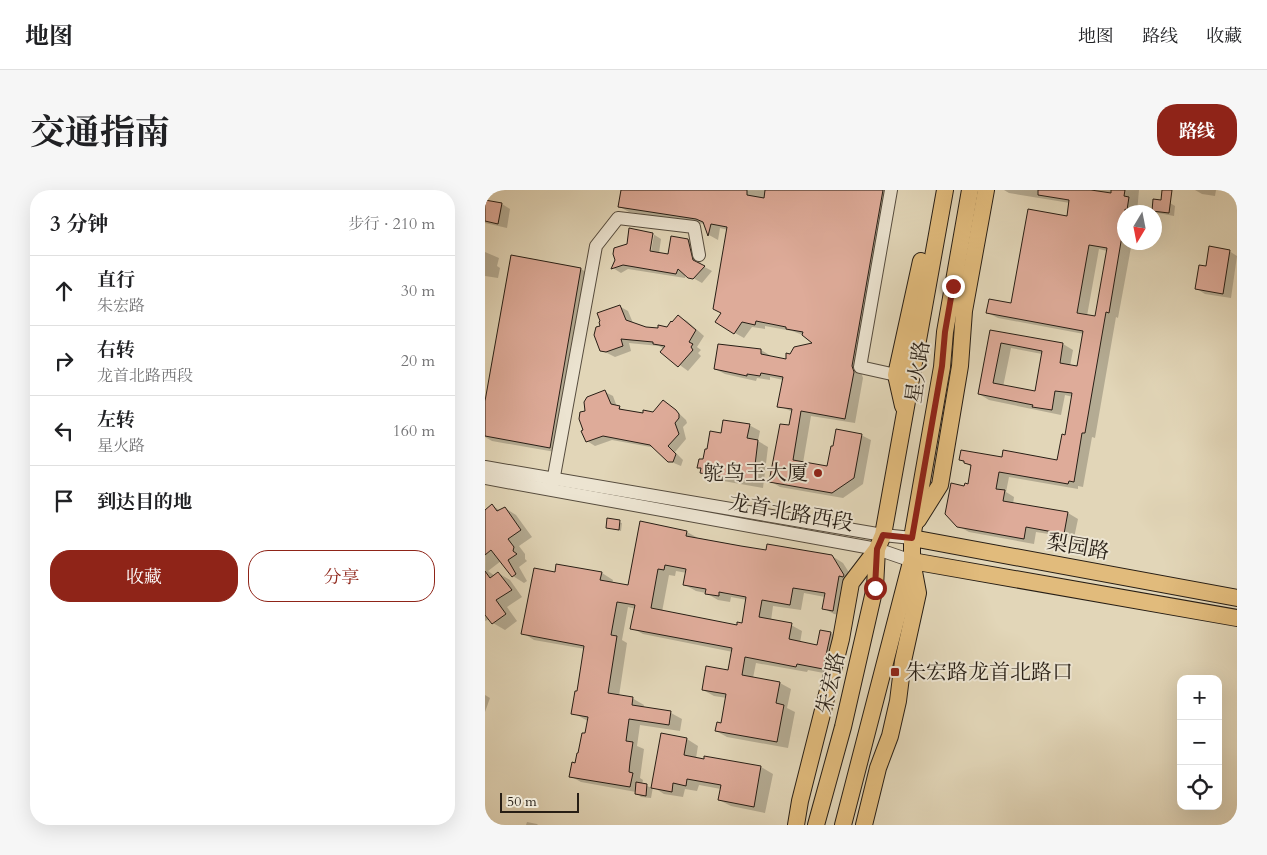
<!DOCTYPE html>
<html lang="zh">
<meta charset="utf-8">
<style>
body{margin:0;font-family:Cardo,"Noto Serif SC",serif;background:#f6f6f6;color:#202124}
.controls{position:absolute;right:15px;bottom:15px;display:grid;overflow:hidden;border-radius:10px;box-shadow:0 5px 20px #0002}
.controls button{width:45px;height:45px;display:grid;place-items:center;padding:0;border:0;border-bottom:1px solid #e0e0e0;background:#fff;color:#202124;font:25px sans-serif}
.compass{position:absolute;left:632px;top:15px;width:45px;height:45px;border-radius:50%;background:#fff;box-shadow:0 5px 20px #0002;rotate:190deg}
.scale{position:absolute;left:15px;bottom:12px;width:79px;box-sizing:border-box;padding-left:5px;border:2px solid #271e15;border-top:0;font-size:14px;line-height:18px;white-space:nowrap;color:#271e15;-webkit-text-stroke:4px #ece4d1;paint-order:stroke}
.stop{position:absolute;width:15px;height:15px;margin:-11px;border:4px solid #8f2418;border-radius:50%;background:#fff}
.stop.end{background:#8f2418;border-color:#fff;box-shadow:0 1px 5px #0008}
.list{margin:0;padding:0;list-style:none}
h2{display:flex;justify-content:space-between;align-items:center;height:65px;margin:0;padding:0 20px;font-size:21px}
h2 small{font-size:16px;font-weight:400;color:#757577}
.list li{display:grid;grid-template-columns:32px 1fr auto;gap:15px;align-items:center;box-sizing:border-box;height:70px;padding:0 20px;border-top:1px solid #e0e0e0}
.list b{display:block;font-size:19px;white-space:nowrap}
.list p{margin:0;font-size:16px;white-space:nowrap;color:#757577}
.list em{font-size:16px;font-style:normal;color:#757577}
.actions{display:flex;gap:10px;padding:15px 20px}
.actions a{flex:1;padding:11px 0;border:1px solid #8f2418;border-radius:20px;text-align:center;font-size:18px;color:#8f2418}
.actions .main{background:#8f2418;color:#fff}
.icon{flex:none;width:28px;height:28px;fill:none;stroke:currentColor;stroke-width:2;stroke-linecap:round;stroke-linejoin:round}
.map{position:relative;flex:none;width:752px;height:635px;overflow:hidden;border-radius:20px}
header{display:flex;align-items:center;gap:30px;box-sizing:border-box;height:70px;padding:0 25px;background:#fff;border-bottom:1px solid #e0e0e0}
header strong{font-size:24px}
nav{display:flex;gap:28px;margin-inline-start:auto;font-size:18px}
.intro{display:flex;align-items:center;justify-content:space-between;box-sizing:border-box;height:120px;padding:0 30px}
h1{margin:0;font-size:35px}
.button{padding:12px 22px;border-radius:20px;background:#8f2418;color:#fff;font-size:18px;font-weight:700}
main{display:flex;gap:30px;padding:0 30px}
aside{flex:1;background:#fff;border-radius:20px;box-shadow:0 5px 20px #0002}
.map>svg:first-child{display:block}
.shadow{fill:#0003;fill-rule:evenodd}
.building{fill:#deab99;stroke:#271e15;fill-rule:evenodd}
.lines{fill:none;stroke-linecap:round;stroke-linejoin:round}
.minor-casing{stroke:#564c3e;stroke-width:14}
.major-casing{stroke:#271e15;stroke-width:18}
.minor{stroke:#ece4d1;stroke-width:12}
.major{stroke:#e1bb7c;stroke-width:16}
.route{stroke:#8f2418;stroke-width:6}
.poi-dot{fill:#8f2418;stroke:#ece4d1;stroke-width:2}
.labels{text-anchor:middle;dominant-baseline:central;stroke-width:4;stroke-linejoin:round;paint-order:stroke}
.street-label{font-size:21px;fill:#271e15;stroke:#ece4d1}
.poi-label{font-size:21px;fill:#271e15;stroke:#ece4d1;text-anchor:end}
</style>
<header>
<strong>地图</strong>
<nav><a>地图</a><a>路线</a><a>收藏</a></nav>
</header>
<div class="intro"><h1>交通指南</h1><a class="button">路线</a></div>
<main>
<aside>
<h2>3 分钟<small>步行 · 210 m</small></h2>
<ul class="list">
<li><svg class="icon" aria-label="ahead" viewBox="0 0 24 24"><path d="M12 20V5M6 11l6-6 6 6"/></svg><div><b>直行</b><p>朱宏路</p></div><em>30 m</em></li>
<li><svg class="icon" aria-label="right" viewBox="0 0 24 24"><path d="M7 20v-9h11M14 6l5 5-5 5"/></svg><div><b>右转</b><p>龙首北路西段</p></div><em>20 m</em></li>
<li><svg class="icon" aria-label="left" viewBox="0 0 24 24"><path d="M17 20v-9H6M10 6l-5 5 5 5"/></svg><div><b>左转</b><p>星火路</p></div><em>160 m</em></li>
<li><svg class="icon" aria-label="arrive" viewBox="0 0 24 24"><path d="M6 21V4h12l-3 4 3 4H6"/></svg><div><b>到达目的地</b></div></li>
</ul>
<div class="actions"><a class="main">收藏</a><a>分享</a></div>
</aside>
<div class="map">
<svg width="752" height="635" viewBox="0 0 752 635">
<rect width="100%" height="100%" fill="#e2d6b8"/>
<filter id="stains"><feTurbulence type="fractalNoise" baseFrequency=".004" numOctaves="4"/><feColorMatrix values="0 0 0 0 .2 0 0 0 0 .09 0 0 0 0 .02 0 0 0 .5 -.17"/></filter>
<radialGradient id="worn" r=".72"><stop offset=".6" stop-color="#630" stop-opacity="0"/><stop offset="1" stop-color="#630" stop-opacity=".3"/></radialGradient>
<!-- shadow -->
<g class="shadow">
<polygon points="137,0 410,0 376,182 378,188 370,233 326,226 318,273 344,277 376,245 386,250 378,294 358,308 295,297 285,291 305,237 308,222 294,216 298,190 285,187 285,190 272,188 271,191 240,184 230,179 234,156 276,160 286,166 285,167 302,170 306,165 329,154 318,145 307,141 280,136 280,139 267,137 259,148 250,143 238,123 243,40 235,38 233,50 224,45 219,34 144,22 135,17"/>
<path d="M519 0H654L652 22H640V52H647L633 128 631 127 610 248 607 247 598 297 593 296V299L524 287 521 302 529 307 528 314 583 323 593 329 589 348 551 342 549 354 484 342 473 336 480 297 484 295 487 277 475 270 518 269 573 271 581 246 588 207 580 205 576 225 504 210 494 204 506 142 578 154 588 160 585 176 593 177 599 144 513 128 503 123 527 115 583 28 585 13 524 3ZM614 59 622 61 611 128 602 126ZM526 158 557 164 551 203 518 197Z"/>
<polygon points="710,0 731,0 730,6 717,4"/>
<polygon points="0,11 17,14 25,19 22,38 0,33"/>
<polygon points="685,13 690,16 689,26 673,23 668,20"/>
<path d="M168 44 176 49 174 63 184 65 202 50 211 55 216 75 227 81 217 93 201 84 200 88 143 79 136 83 128 78ZM166 45H169L165 67H162Z"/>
<polygon points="744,61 752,66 746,108 720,104 712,99 722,77"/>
<polygon points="0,62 14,68 12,76 15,78 13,88 0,86"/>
<polygon points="96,79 107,86 76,263 7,251 0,247 0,218"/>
<polygon points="134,116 143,121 148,133 161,138 183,138 193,126 202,131 219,146 212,157 216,160 213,163 216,166 203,181 177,162 179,159 174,156 144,153 146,161 130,167 116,160 116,137"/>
<polygon points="120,202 128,206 132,217 141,221 159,224 168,223 178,211 186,216 201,230 202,233 198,237 201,249 190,262 198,270 196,276 184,271 171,258 127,250 110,256 102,251 100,241 101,222"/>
<polygon points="264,235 275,241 273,251 283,257 278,298 227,289 217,282 217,279 213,277 219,271 223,261 237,245"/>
<polygon points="8,316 16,321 20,318 31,325 47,347 34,356 40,364 40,369 42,371 34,377 42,391 39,393 28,386 16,371 3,381 10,386 13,383 25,390 37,407 22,417 32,431 20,440 8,433 5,429 0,431 0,321"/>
<polygon points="123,330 137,333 136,341 122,338"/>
<path d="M202 342 213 348 282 361 347 366 358 373 370 392 359 426 349 424 338 418 340 407 319 403 316 420 288 416 286 431 306 435 317 441 315 453 333 456 346 443 357 449 349 485 323 480 322 482 271 473 268 488 295 493 306 499 302 518 310 522 303 558 242 547 231 541 237 534 242 508 229 506 218 500 244 481 248 462 158 444 147 438 151 419 143 417 137 450 142 453 134 506 147 508 159 515 158 518 186 523 197 529 195 541 155 535 152 556 159 559 155 588 158 590 157 594 167 598 177 544 202 549 213 556 211 568 220 570V568L276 577 288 584 280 623 246 616 234 610 236 599 214 595 212 601 200 599 198 607 179 604 168 597 166 608 156 607 151 602 96 592 85 586 101 545 103 531 88 523 93 503 100 459 49 450 38 443 71 384 117 383 128 390 127 394 144 397ZM191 381 202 383 200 395 211 401 221 403 233 410 245 412 246 407 262 410 258 435 253 437 177 422 184 385 190 386Z"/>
<polygon points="0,505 5,508 0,522"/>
<polygon points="42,632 52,634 53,635 41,635"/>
</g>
<!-- building -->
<g class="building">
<polygon points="136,0 262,0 262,5 279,8 280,0 398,0 367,176 369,182 360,229 316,221 308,270 342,276 346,256 348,256 351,239 377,244 369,288 347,303 284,292 295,234 304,235 307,219 292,217 298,187 276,183 275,186 262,184 262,186 229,179 233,154 276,159 276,164 301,169 301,163 305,164 309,157 327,153 317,145 318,142 301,139 301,137 271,131 270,135 257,132 249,144 230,132 236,123 228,119 242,37 226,34 223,46 218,32 211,29 133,17"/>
<path d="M553 0H606L626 3V0H640L639 6 644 7 642 20 640 19V28L624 123 621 122 600 243H597L589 292 584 291 583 294 514 282 511 299 520 300 518 311 583 322 579 344 541 337 539 349 472 337 460 324 466 293 479 296 480 293 483 294 486 275 479 273V271L474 270 476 260 517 267 518 260 572 270 577 244 580 245 587 203 570 201 567 220 547 217 548 215 493 204 505 140 578 153 575 173 592 176 598 141 501 123 504 109 526 113 543 19 582 26 584 10 553 5ZM604 55 622 58 610 126 592 123ZM516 153 557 161 550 201 508 193Z"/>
<polygon points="677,0 687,0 684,23 667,21 668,9 676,10"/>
<polygon points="0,10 17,13 13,34 0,31"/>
<polygon points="144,38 168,43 165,61 183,64 186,46 203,49 208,70 220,76 208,89 203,88 193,79 191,84 138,75 126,79 130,70 128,64 129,58 142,54"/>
<polygon points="724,56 745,60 738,104 710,99 714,75 721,76"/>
<polygon points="26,65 96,78 65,258 0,246 0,211"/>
<polygon points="135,115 141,130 161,137 173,138 173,135 182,137 186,131 187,132 193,125 211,140 204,152 208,154 206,157 208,160 193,177 175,162 180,156 168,154 168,152 136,149 138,156 121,162 115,161 109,145 111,137 115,136 114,132 115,131 112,123"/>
<polygon points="120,200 126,214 135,216 134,219 158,223 158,220 168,222 178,210 191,220 194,224 194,228 190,233 194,244 183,256 191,264 188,272 183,272 165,255 118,246 101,252 96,241 98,240 94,229 95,222 100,221 99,212 102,207"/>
<polygon points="238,230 265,234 262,248 273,250 268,292 215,283 216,278 212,278 214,269 218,269 220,259 222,259 225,241 236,243"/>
<polygon points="7,314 12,321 20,317 36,340 23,349 29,357 28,361 32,364 23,370 31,384 27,387 6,360 0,365 0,320"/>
<polygon points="122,328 135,330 134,340 121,338"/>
<path d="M155 331 202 341 201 346 256 356 281 360 282 354 347 365 359 385 358 387 354 386 348 421 337 419 340 403 308 398 305 415 277 410 274 427 307 433 304 449 332 455 335 440 346 442 338 479 312 474 311 477 260 467 257 485 295 492 291 513 299 515 292 552 230 541 232 532 236 533 241 504 217 500 221 476 243 480 247 458 145 439 150 415 132 412 126 445 132 446 123 503 148 507 147 515 186 521 184 535 144 529 141 551 148 552 145 572 144 582 148 583 145 597 84 587 87 572 90 573 92 563H93L97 543H100L103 527 86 524 90 501H92L99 456 36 444 49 378 70 382 71 374 117 382 115 390 143 395ZM180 375 201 379 198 395 221 399 220 404 234 406V402L261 407 257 433 252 432V435L166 418 173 379 179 380Z"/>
<polygon points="0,381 5,388 13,382 27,400 11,410 21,424 7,434 0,425"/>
<polygon points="176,543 202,548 199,565 219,569 219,566 276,576 269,617 233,610 236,595 202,589 201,596 188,593 187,602 166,598"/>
<polygon points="151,592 162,594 161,606 150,604"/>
</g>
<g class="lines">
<!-- minor casing -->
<g class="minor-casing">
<g id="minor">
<polyline points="406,0 375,177 411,185"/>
<polyline points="0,277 398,345 427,348"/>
<polyline points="0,288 392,359 427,371"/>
<polyline points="67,297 111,56 133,28 209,37 214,65"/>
</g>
</g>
<!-- major casing -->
<g class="major-casing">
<g id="major">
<polyline points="418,216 411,185 436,71"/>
<polyline points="433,330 455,295 475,176 479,121 501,0"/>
<polyline points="427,348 752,408"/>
<polyline points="427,371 752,428"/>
<polyline points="311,635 315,611 356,449 366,393 392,359 398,345 460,0"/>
<polyline points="331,635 358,537 390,397 392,359"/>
<polyline points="358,635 425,376"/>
<polyline points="379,635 393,578 405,546 413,511 418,471 433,403 427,371 427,348 457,177 460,142 485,0"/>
</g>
</g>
<!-- minor -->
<use href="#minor" class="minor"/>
<!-- major -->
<use href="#major" class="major"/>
</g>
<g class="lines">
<!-- route -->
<polyline class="route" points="390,398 392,359 398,345 427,348 457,176 460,142 468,96"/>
</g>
<!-- markers -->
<g class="poi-dot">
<circle cx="333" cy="283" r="5"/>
<rect x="405" y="477" width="10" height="10" rx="2.5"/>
</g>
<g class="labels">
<!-- street labels -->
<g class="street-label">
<text transform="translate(433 182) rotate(-82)">星火路</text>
<text transform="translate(306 323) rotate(10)">龙首北路西段</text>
<text transform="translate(593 357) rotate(10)">梨园路</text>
<text transform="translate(346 493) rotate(-77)">朱宏路</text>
</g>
<!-- poi labels -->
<g class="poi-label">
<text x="323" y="283">鸵鸟王大厦</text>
<text x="420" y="482" text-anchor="start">朱宏路龙首北路口</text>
</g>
</g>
<rect width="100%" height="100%" filter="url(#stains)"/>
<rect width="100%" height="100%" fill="url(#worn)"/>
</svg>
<div class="controls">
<button>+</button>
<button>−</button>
<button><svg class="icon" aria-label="locate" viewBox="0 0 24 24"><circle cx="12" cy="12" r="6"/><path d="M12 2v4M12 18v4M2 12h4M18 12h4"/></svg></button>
</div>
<svg class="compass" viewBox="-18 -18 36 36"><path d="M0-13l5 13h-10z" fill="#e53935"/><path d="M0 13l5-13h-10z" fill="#757577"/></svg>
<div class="scale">50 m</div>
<div class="stop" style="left:390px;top:398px"></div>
<div class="stop end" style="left:468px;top:96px"></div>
</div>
</main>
